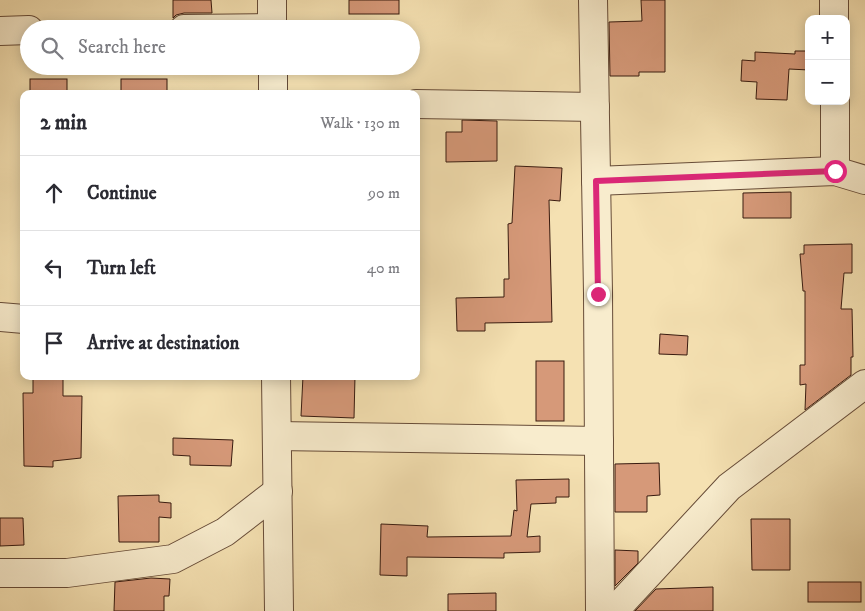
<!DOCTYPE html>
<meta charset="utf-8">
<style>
body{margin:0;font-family:"IM FELL DW Pica",serif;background:#f7f7f7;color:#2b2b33}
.controls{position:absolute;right:15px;top:15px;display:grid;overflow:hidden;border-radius:10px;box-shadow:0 2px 12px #0003}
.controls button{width:45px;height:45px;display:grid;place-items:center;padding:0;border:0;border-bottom:1px solid #e1e1e2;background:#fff;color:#2b2b33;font:25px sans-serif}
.stop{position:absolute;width:15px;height:15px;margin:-11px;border:4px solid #db2777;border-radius:50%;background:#fff}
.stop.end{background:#db2777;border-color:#fff;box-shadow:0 1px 5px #0008}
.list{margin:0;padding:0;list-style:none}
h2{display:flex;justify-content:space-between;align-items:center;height:65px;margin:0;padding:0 20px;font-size:21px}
h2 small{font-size:16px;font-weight:400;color:#7c7c81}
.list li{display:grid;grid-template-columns:32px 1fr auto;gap:15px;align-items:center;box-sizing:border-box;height:75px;padding:0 20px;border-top:1px solid #e1e1e2}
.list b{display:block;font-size:19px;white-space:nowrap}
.list em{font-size:16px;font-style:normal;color:#7c7c81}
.icon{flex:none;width:28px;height:28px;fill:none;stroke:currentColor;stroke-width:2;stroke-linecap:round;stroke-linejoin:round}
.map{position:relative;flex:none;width:865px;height:611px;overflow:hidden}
.search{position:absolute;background:#fff;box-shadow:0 2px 12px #0003;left:20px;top:20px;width:400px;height:55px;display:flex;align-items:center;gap:12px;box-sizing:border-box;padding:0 18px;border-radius:28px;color:#7c7c81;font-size:19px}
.panel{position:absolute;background:#fff;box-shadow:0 2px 12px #0003;left:20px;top:90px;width:400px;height:290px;border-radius:10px}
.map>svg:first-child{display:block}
.building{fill:#d69979;stroke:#381a0f}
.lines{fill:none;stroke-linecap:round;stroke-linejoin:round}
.minor-casing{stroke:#674c38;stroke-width:30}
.minor{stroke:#f8eccd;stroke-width:28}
.route{stroke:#db2777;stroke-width:6}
</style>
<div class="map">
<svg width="865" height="611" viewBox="0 0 865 611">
<rect width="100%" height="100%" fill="#f5e1b2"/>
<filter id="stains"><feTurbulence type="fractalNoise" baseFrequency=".004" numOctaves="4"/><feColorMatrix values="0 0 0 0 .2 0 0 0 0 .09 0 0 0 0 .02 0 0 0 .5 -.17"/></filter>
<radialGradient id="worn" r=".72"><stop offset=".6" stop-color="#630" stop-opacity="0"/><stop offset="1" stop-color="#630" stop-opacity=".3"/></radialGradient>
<!-- building -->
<g class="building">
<polygon points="173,0 211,0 212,13 184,13 176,15 173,18"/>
<rect x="349" y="0" width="50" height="14"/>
<polygon points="641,0 665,0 665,72 639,72 639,76 610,76 609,22 642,21"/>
<polygon points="795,51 809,51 809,70 789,69 787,100 756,99 757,82 741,81 742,60 755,61 755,52 795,54"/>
<rect x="30" y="79" width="37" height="15"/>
<rect x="121" y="79" width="46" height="15"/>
<polygon points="462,120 497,121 497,161 446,162 446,132 462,132"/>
<polygon points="515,166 562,168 560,201 549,200 552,322 485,323 485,331 457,331 456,298 504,297 504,279 509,279 508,224 512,223"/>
<polygon points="791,192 791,218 743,218 743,193"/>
<polygon points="852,244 852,273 844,273 841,309 852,309 853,357 851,357 851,375 805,410 806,384 800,385 800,365 805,365 805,291 803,291 800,254 804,254 804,245"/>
<polygon points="660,334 688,336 687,355 659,354"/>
<rect x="536" y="361" width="28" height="60"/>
<polygon points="63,376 63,396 82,396 81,458 53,461 53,467 24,466 23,393 33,393 33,377"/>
<polygon points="303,376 355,376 354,418 301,416"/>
<polygon points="173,438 233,440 231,466 190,465 190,456 173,455"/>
<polygon points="659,463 660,495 647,496 647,512 615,512 615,464"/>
<polygon points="569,479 569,497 556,497 556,503 531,504 527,537 540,536 540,552 504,553 504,558 407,557 407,576 380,575 381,524 428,526 427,537 511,536 514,510 517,511 516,480"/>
<polygon points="159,495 159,502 171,503 171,518 159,517 159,542 119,542 118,496"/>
<polygon points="0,518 23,518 24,545 0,546"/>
<polygon points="751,519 790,519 790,570 752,570"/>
<polygon points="615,550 638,551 638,563 615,586"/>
<polygon points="151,578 170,579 169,596 164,596 164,611 114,611 115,582"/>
<rect x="808" y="582" width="53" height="20"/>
<polygon points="713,587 713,611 635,611 656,589"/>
<polygon points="496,593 496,611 448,611 448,594"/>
</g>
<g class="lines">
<!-- minor casing -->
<g class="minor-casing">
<g id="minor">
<polyline points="272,0 272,29"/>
<polyline points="593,0 598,293 600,611"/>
<polyline points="834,0 834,19"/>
<polyline points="184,29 272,28"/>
<polyline points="0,31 29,30"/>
<polyline points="273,66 273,94"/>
<polyline points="835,101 835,171"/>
<polyline points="416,104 595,107"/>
<polyline points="596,181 835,171 865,180"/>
<polyline points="0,317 24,319"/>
<polyline points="276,376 279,611"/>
<polyline points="277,436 599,441"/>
<polyline points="0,573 67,573 173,559 225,532 278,491"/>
<polyline points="614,611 729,487 865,384"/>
</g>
</g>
<!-- minor -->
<use href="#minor" class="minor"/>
</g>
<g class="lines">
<!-- route -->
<polyline class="route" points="598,294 596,181 835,171"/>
</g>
<rect width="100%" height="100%" filter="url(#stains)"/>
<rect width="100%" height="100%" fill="url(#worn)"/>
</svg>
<div class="controls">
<button>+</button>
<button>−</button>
</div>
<div class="stop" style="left:835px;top:171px"></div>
<div class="stop end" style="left:598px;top:294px"></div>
<div class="search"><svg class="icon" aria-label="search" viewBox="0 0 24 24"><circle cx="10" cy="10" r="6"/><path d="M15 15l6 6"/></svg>Search here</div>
<section class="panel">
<h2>2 min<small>Walk · 130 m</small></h2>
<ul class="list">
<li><svg class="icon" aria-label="ahead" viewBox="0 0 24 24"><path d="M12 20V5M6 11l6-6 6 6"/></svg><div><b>Continue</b></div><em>90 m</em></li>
<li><svg class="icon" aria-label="left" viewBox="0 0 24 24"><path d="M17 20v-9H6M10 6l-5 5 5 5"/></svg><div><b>Turn left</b></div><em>40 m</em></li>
<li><svg class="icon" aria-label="arrive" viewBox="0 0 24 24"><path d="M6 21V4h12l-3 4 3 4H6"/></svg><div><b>Arrive at destination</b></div></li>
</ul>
</section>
</div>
